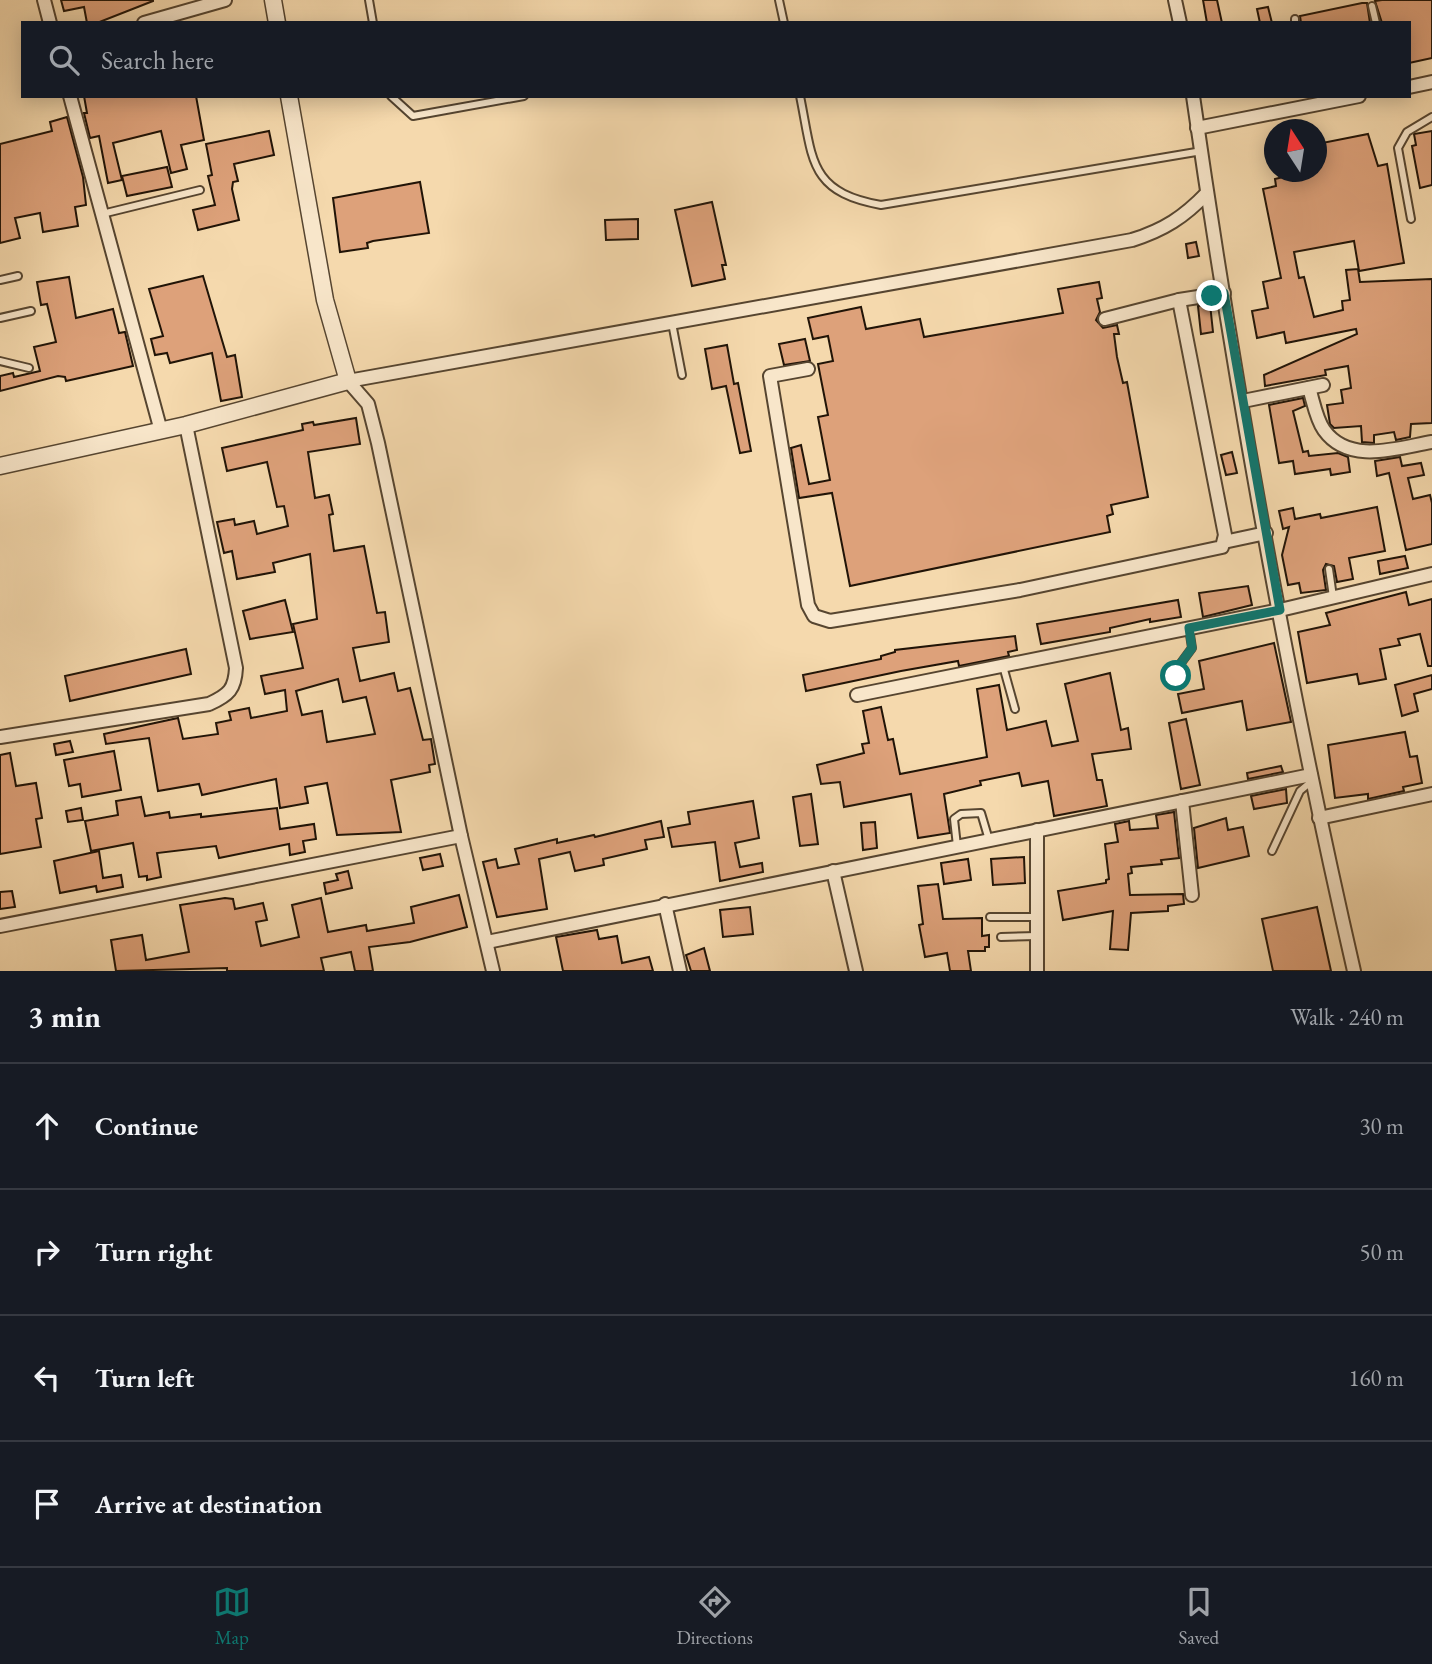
<!DOCTYPE html>
<meta charset="utf-8">
<style>
body{margin:0;font-family:"EB Garamond",serif;background:#242831;color:#f1f3f6}
.compass{position:absolute;left:1264px;top:119px;width:63px;height:63px;border-radius:50%;background:#171b24;box-shadow:0 4px 18px #0003;rotate:348deg}
.stop{position:absolute;width:21px;height:21px;margin:-16px;border:5px solid #0f766e;border-radius:50%;background:#fff}
.stop.end{background:#0f766e;border-color:#fff;box-shadow:0 2px 7px #0008}
.list{margin:0;padding:0;list-style:none}
h2{display:flex;justify-content:space-between;align-items:center;height:91px;margin:0;padding:0 28px;font-size:30px}
h2 small{font-size:23px;font-weight:400;color:#9ea1a6}
.list li{display:grid;grid-template-columns:46px 1fr auto;gap:21px;align-items:center;box-sizing:border-box;height:126px;padding:0 28px;border-top:2px solid #363941}
.list b{display:block;font-size:26px;white-space:nowrap}
.list em{font-size:23px;font-style:normal;color:#9ea1a6}
.icon{flex:none;width:38px;height:38px;fill:none;stroke:currentColor;stroke-width:2;stroke-linecap:round;stroke-linejoin:round}
.map{position:relative;flex:none;width:1432px;height:971px;overflow:hidden}
.search{position:absolute;background:#171b24;box-shadow:0 4px 18px #0003;left:21px;right:21px;top:21px;height:77px;display:flex;align-items:center;gap:18px;box-sizing:border-box;padding:0 24px;border-radius:0px;color:#9ea1a6;font-size:26px}
.sheet{height:595px;background:#171b24}
nav{display:flex;justify-content:space-around;align-items:center;box-sizing:border-box;height:98px;border-top:2px solid #363941;background:#171b24;font-size:19px;color:#9ea1a6}
nav a{display:grid;justify-items:center;gap:4px}
nav .on{color:#0f766e}
.map>svg:first-child{display:block}
.building{fill:#dda17a;stroke:#211407;stroke-width:2;fill-rule:evenodd}
.lines{fill:none;stroke-linecap:round;stroke-linejoin:round}
.service-casing{stroke:#564530;stroke-width:10}
.minor-casing{stroke:#564530;stroke-width:16}
.tertiary-casing{stroke:#564530;stroke-width:19}
.service{stroke:#f8e6ca;stroke-width:6}
.minor{stroke:#f8e6ca;stroke-width:12}
.tertiary{stroke:#f8e6ca;stroke-width:16}
.route{stroke:#0f766e;stroke-width:9}
</style>
<div class="map">
<svg width="1432" height="971" viewBox="0 0 1432 971">
<rect width="100%" height="100%" fill="#f5d9ad"/>
<filter id="stains"><feTurbulence type="fractalNoise" baseFrequency=".00286" numOctaves="4"/><feColorMatrix values="0 0 0 0 .2 0 0 0 0 .09 0 0 0 0 .02 0 0 0 .5 -.17"/></filter>
<radialGradient id="worn" r=".72"><stop offset=".6" stop-color="#630" stop-opacity="0"/><stop offset="1" stop-color="#630" stop-opacity=".3"/></radialGradient>
<!-- building -->
<g class="building">
<polygon points="61,0 153,0 153,1 97,23 87,23 84,7 64,11"/>
<polygon points="1203,0 1217,0 1222,23 1207,23"/>
<polygon points="1382,0 1432,0 1432,58 1409,63 1409,23 1382,23 1375,1"/>
<polygon points="1362,3 1367,3 1370,23 1301,23 1300,16"/>
<polygon points="1268,7 1272,23 1260,23 1257,9"/>
<polygon points="84,96 196,96 204,140 181,145 187,169 171,173 161,131 113,143 122,180 108,183 99,136 90,138 84,113 87,113"/>
<polygon points="67,117 83,177 86,205 75,207 78,226 43,232 40,213 15,218 20,238 0,243 0,144 52,131 50,122"/>
<polygon points="269,131 274,155 234,164 238,181 233,182 232,189 239,220 198,230 193,210 215,205 208,176 212,175 206,144"/>
<polygon points="1432,131 1432,185 1420,188 1412,146 1416,145 1414,134"/>
<polygon points="1368,134 1378,166 1387,164 1404,263 1359,271 1354,241 1294,252 1299,278 1304,277 1314,317 1343,310 1342,301 1350,300 1346,270 1358,269 1360,282 1432,279 1432,423 1411,424 1410,437 1396,440 1394,432 1374,435 1374,443 1362,442 1361,426 1334,428 1330,424 1327,405 1343,403 1341,390 1351,388 1348,366 1325,370 1326,375 1265,386 1264,375 1357,334 1356,329 1286,343 1284,332 1257,338 1252,311 1268,308 1263,282 1281,278 1263,189 1276,186 1275,179 1287,176 1286,172 1317,172 1317,144"/>
<polygon points="167,167 172,187 127,196 122,176"/>
<polygon points="420,182 429,233 373,241 367,243 368,248 340,252 333,198"/>
<polygon points="712,202 726,265 722,265 725,279 692,286 675,210"/>
<polygon points="638,219 638,239 606,240 605,220"/>
<polygon points="1196,242 1199,256 1188,258 1186,244"/>
<polygon points="203,276 227,357 235,355 242,397 221,401 212,353 170,363 167,353 155,355 151,339 163,336 149,289"/>
<polygon points="69,277 76,318 113,309 119,333 125,332 133,366 66,381 65,377 58,376 0,391 0,376 13,373 14,377 40,371 34,347 56,342 47,304 41,305 37,282"/>
<polygon points="1099,282 1102,298 1097,299 1100,312 1096,320 1103,328 1117,325 1119,334 1114,334 1117,357 1123,383 1127,382 1148,497 1111,505 1113,514 1107,516 1110,532 850,586 832,493 799,498 791,448 801,445 809,484 830,480 818,417 828,415 818,364 833,361 828,336 813,339 808,318 861,307 866,329 920,319 924,337 1063,313 1058,289"/>
<polygon points="1210,304 1213,332 1201,334 1198,306"/>
<polygon points="805,339 810,361 784,365 779,344"/>
<polygon points="727,345 734,384 738,383 751,451 740,453 726,386 712,389 705,349"/>
<polygon points="1303,398 1305,406 1293,411 1303,452 1308,451 1309,456 1338,453 1348,457 1350,472 1331,475 1330,469 1295,474 1293,461 1279,463 1269,405"/>
<path d="M356 418 360 444 308 452 315 498 329 495 333 514 329 515 334 551 364 546 377 613 385 612 389 642 353 648 360 681 394 673 398 691 410 688 423 740 431 739 435 764 429 765 430 772 391 780 401 832 337 835 327 783 305 787 308 803 280 808 276 779 202 795 199 784 158 791 149 738 106 744 104 734 178 718 183 739 218 734 216 723 231 720 229 712 249 708 251 718 287 711 285 690 265 694 261 676 303 668 293 624 317 619 310 554 273 563 275 572 237 579 232 551 224 553 217 522 234 519 235 525 254 521 257 534 288 526 284 506 277 507 267 462 227 471 222 448 303 430 302 424 313 422 314 425ZM338 679 343 702 366 697 375 734 327 742 322 711 302 715 296 691Z"/>
<polygon points="1232,452 1237,473 1226,475 1221,455"/>
<polygon points="1400,457 1402,466 1421,463 1424,475 1408,478 1413,499 1430,495 1432,503 1432,544 1406,550 1389,473 1377,476 1375,461"/>
<polygon points="1377,507 1385,551 1349,558 1353,579 1337,582 1334,566 1326,564 1323,570 1326,590 1301,593 1299,583 1288,585 1282,555 1289,527 1283,529 1279,511 1293,508 1295,519 1320,514 1321,518"/>
<polygon points="1405,556 1408,568 1380,574 1378,561"/>
<polygon points="1248,586 1252,605 1203,617 1199,593"/>
<polygon points="1406,592 1409,605 1432,599 1432,666 1428,666 1420,634 1398,639 1400,645 1380,649 1386,679 1359,684 1357,674 1307,683 1298,632 1330,625 1326,613"/>
<polygon points="285,600 293,632 250,639 243,611"/>
<polygon points="1178,600 1181,617 1150,622 1150,619 1110,628 1110,632 1041,644 1037,624"/>
<polygon points="1015,636 1017,650 1008,652 1009,656 959,666 958,661 901,671 806,691 803,675 881,659 881,656 895,652 895,650"/>
<polygon points="1274,643 1291,722 1247,730 1242,701 1182,713 1178,694 1204,689 1199,661"/>
<polygon points="186,649 191,674 70,701 65,676"/>
<polygon points="1110,673 1121,730 1128,728 1131,749 1092,754 1097,780 1102,780 1107,806 1054,816 1048,781 1022,786 1019,773 980,781 981,785 944,794 950,833 918,838 911,794 844,807 840,782 821,784 817,765 864,753 862,744 869,743 863,711 881,707 888,740 893,739 900,774 987,757 977,689 999,685 1007,730 1046,721 1052,746 1078,741 1065,684"/>
<polygon points="1432,675 1432,689 1414,694 1418,711 1402,716 1395,685"/>
<polygon points="1186,719 1200,785 1181,789 1169,723"/>
<polygon points="1405,732 1410,757 1417,756 1422,783 1403,787 1404,791 1368,799 1368,794 1335,798 1328,745"/>
<polygon points="70,741 73,752 56,755 54,744"/>
<polygon points="114,751 121,790 82,797 80,784 69,786 64,760"/>
<polygon points="10,753 16,786 36,783 42,818 36,819 41,847 0,854 0,755"/>
<polygon points="1281,766 1283,772 1248,779 1247,773"/>
<polygon points="1286,789 1287,803 1254,809 1251,796"/>
<polygon points="811,794 818,844 800,846 793,797"/>
<polygon points="141,797 145,816 169,812 170,818 201,814 201,817 277,808 280,829 314,824 316,839 303,841 305,852 290,855 289,844 219,858 216,846 157,853 161,877 147,880 147,876 139,877 133,843 91,851 85,821 118,815 116,801"/>
<polygon points="753,801 759,838 735,843 740,867 762,863 763,872 720,881 715,842 672,847 668,828 690,824 688,812"/>
<polygon points="81,808 83,820 68,822 66,811"/>
<polygon points="1174,812 1179,858 1161,860 1162,864 1131,867 1132,873 1128,874 1130,895 1183,894 1184,904 1168,906 1168,911 1131,913 1128,950 1110,949 1113,911 1063,920 1058,891 1106,883 1106,880 1109,879 1105,844 1118,842 1115,824 1129,821 1130,830 1158,828 1156,815"/>
<polygon points="1226,818 1228,830 1243,827 1249,856 1198,868 1194,828"/>
<polygon points="661,821 664,837 645,840 647,849 603,859 604,865 575,871 570,852 539,859 547,909 497,917 483,862 496,859 498,868 519,864 515,849 557,839 557,843 594,835 595,837"/>
<polygon points="875,822 877,848 863,850 861,823"/>
<polygon points="99,851 103,878 121,875 123,887 97,892 96,886 60,893 54,861"/>
<polygon points="440,854 443,866 423,870 420,858"/>
<polygon points="1024,857 1025,883 993,885 991,859"/>
<polygon points="968,859 971,880 944,884 941,863"/>
<polygon points="348,871 352,888 326,894 324,883 338,880 336,874"/>
<polygon points="938,884 943,919 982,918 982,936 989,935 989,947 985,947 985,951 968,951 971,971 950,971 947,953 925,957 919,925 923,924 918,886"/>
<polygon points="12,891 15,907 0,909 0,892"/>
<polygon points="459,895 467,927 410,942 369,947 373,971 355,971 351,952 321,958 324,971 227,971 227,968 116,971 111,940 142,935 146,960 189,952 180,905 225,898 233,899 235,909 263,903 267,920 256,922 261,946 299,937 292,905 321,898 328,932 366,925 367,931 414,923 411,907"/>
<polygon points="750,907 753,934 723,937 720,910"/>
<polygon points="1317,907 1331,971 1273,971 1262,919"/>
<polygon points="597,930 599,939 617,936 622,963 649,957 653,971 563,971 556,937"/>
<polygon points="704,948 710,971 691,971 686,955"/>
</g>
<g class="lines">
<!-- service casing -->
<g class="service-casing">
<g id="service">
<polyline points="369,0 373,23"/>
<polyline points="779,0 784,23"/>
<polyline points="1372,6 1376,23"/>
<polyline points="1295,19 1295,23"/>
<polyline points="391,96 413,116 524,96"/>
<path d="M800 96C813 159 808 192 881 205L1202 151"/>
<polyline points="102,214 200,190"/>
<polyline points="1411,219 1398,148 1407,132 1432,117"/>
<polyline points="0,280 18,276"/>
<polyline points="0,318 31,311"/>
<polyline points="672,323 682,375"/>
<polyline points="0,361 29,368"/>
<polyline points="1329,569 1333,597"/>
<polyline points="1003,666 1015,709"/>
<polyline points="1177,683 1178,667 1192,648 1189,628"/>
<polyline points="957,846 954,819 961,814 981,813 989,840"/>
<polyline points="1272,851 1300,791 1312,781"/>
<polyline points="990,917 1037,917"/>
<polyline points="1001,937 1037,936"/>
</g>
</g>
<!-- minor casing -->
<g class="minor-casing">
<g id="minor">
<polyline points="44,0 50,23"/>
<polyline points="1175,0 1180,23"/>
<polyline points="144,23 225,0"/>
<polyline points="1409,87 1432,82"/>
<polyline points="70,96 161,431"/>
<path d="M1193 96C1235 388 1288 684 1354 971"/>
<polyline points="1197,128 1359,96"/>
<polyline points="1105,319 1179,300 1224,293"/>
<polyline points="808,369 770,376 808,605 814,616 830,621 1020,590 1222,547 1225,535 1179,300"/>
<path d="M348 381 1132 240C1164 230 1184 217 1207 193"/>
<polyline points="348,381 368,404 378,443 461,836 493,971"/>
<path d="M1309 388C1313 400 1316 419 1324 430 1349 465 1397 448 1432 442"/>
<polyline points="1243,401 1323,385"/>
<polyline points="1224,542 1266,533"/>
<polyline points="857,695 1280,610 1432,574"/>
<path d="M0 737 209 704C229 695 235 689 236 668L186 425"/>
<polyline points="1182,801 1192,895"/>
<polyline points="1319,818 1432,794"/>
<polyline points="1037,830 1037,971"/>
<polyline points="833,871 856,971"/>
<polyline points="665,904 680,971"/>
<polyline points="0,926 461,836"/>
<polyline points="487,942 1311,775"/>
</g>
</g>
<!-- tertiary casing -->
<g class="tertiary-casing">
<g id="tertiary">
<polyline points="273,0 277,23"/>
<polyline points="0,466 186,425 348,381 325,300 289,96"/>
</g>
</g>
<!-- service -->
<use href="#service" class="service"/>
<!-- minor -->
<use href="#minor" class="minor"/>
<!-- tertiary -->
<use href="#tertiary" class="tertiary"/>
</g>
<g class="lines">
<!-- route -->
<polyline class="route" points="1176,676 1178,667 1192,648 1189,628 1280,610 1224,293 1212,296"/>
</g>
<rect width="100%" height="100%" filter="url(#stains)"/>
<rect width="100%" height="100%" fill="url(#worn)"/>
</svg>
<svg class="compass" viewBox="-18 -18 36 36"><path d="M0-13l5 13h-10z" fill="#e53935"/><path d="M0 13l5-13h-10z" fill="#9ea1a6"/></svg>
<div class="stop" style="left:1176px;top:676px"></div>
<div class="stop end" style="left:1212px;top:296px"></div>
<div class="search"><svg class="icon" aria-label="search" viewBox="0 0 24 24"><circle cx="10" cy="10" r="6"/><path d="M15 15l6 6"/></svg>Search here</div>
</div>
<section class="sheet">
<h2>3 min<small>Walk · 240 m</small></h2>
<ul class="list">
<li><svg class="icon" aria-label="ahead" viewBox="0 0 24 24"><path d="M12 20V5M6 11l6-6 6 6"/></svg><div><b>Continue</b></div><em>30 m</em></li>
<li><svg class="icon" aria-label="right" viewBox="0 0 24 24"><path d="M7 20v-9h11M14 6l5 5-5 5"/></svg><div><b>Turn right</b></div><em>50 m</em></li>
<li><svg class="icon" aria-label="left" viewBox="0 0 24 24"><path d="M17 20v-9H6M10 6l-5 5 5 5"/></svg><div><b>Turn left</b></div><em>160 m</em></li>
<li><svg class="icon" aria-label="arrive" viewBox="0 0 24 24"><path d="M6 21V4h12l-3 4 3 4H6"/></svg><div><b>Arrive at destination</b></div></li>
</ul>
</section>
<nav>
<a class="on"><svg class="icon" aria-label="map" viewBox="0 0 24 24"><path d="M3 6l6-2 6 2 6-2v14l-6 2-6-2-6 2zM9 4v14M15 6v14"/></svg>Map</a>
<a><svg class="icon" aria-label="directions" viewBox="0 0 24 24"><path d="M12 3l9 9-9 9-9-9zM9 14v-3h6M13 9l2 2-2 2"/></svg>Directions</a>
<a><svg class="icon" aria-label="saved" viewBox="0 0 24 24"><path d="M7 4h10v16l-5-4-5 4z"/></svg>Saved</a>
</nav>
